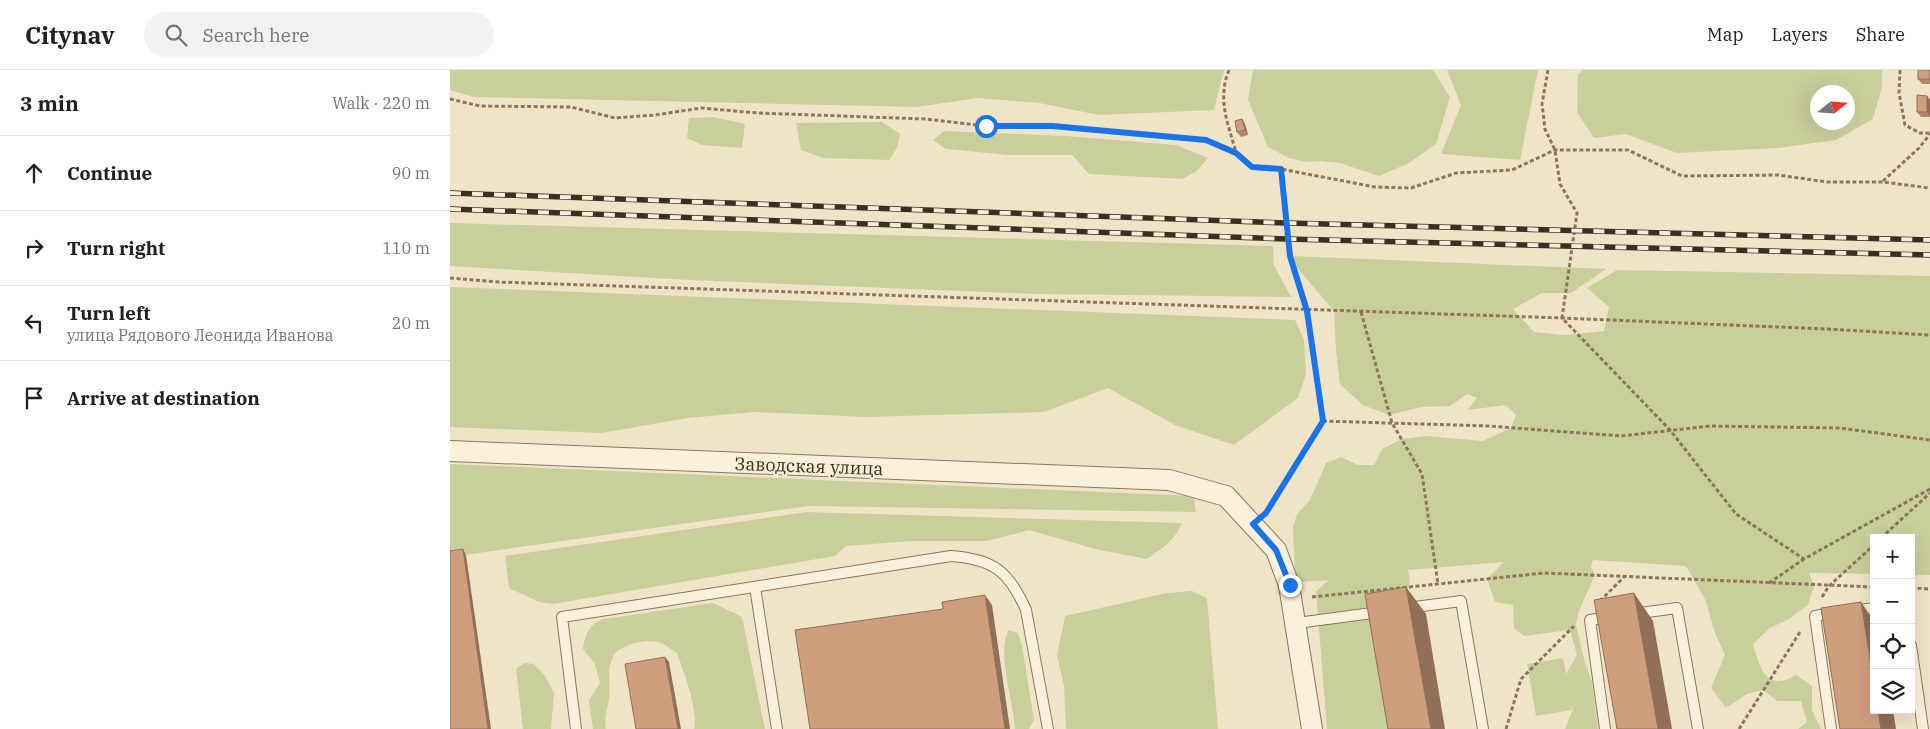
<!DOCTYPE html>
<meta charset="utf-8">
<style>
body{margin:0;font-family:"IBM Plex Serif",serif;background:#f2f2f2;color:#202124}
.controls{position:absolute;right:15px;bottom:15px;display:grid;overflow:hidden;border-radius:0px;box-shadow:0 5px 20px #0002}
.controls button{width:45px;height:45px;display:grid;place-items:center;padding:0;border:0;border-bottom:1px solid #e0e0e0;background:#fff;color:#202124;font:25px sans-serif}
.compass{position:absolute;left:1360px;top:15px;width:45px;height:45px;border-radius:50%;background:#fff;box-shadow:0 5px 20px #0002;rotate:73deg}
.stop{position:absolute;width:15px;height:15px;margin:-11px;border:4px solid #1a73e8;border-radius:50%;background:#fff}
.stop.end{background:#1a73e8;border-color:#fff;box-shadow:0 1px 5px #0008}
.list{margin:0;padding:0;list-style:none}
h2{display:flex;justify-content:space-between;align-items:center;height:65px;margin:0;padding:0 20px;font-size:21px}
h2 small{font-size:16px;font-weight:400;color:#757577}
.list li{display:grid;grid-template-columns:32px 1fr auto;gap:15px;align-items:center;box-sizing:border-box;height:75px;padding:0 20px;border-top:1px solid #e0e0e0}
.list b{display:block;font-size:19px;white-space:nowrap}
.list p{margin:0;font-size:16px;white-space:nowrap;color:#757577}
.list em{font-size:16px;font-style:normal;color:#757577}
.icon{flex:none;width:28px;height:28px;fill:none;stroke:currentColor;stroke-width:2;stroke-linecap:round;stroke-linejoin:round}
.map{position:relative;flex:none;width:1480px;height:659px;overflow:hidden}
header{display:flex;align-items:center;gap:30px;box-sizing:border-box;height:70px;padding:0 25px;background:#fff;border-bottom:1px solid #e0e0e0}
header strong{font-size:24px}
nav{display:flex;gap:28px;margin-inline-start:auto;font-size:18px}
.search{width:350px;height:45px;background:#f2f2f2;display:flex;align-items:center;gap:12px;box-sizing:border-box;padding:0 18px;border-radius:28px;color:#757577;font-size:19px}
main{display:flex}
aside{flex:1;background:#fff}
.map>svg:first-child{display:block}
.green{fill:#c9cf9b;fill-rule:evenodd}
.lines{fill:none;stroke-linecap:round;stroke-linejoin:round}
.lane-casing{stroke:#8d765c;stroke-width:12}
.street-casing{stroke:#8d765c;stroke-width:22}
.path{stroke:#8d765c;stroke-width:3;stroke-dasharray:4 2.5;stroke-linecap:butt}
.lane{stroke:#faf1dc;stroke-width:10}
.street{stroke:#faf1dc;stroke-width:20}
.rail-casing{stroke:#3d2e20;stroke-width:5.5}
.rail{stroke:#f7eed8;stroke-width:4;stroke-dasharray:11;stroke-linecap:butt}
.wall{fill:#b2896c}
.shaded-wall{fill:#916f58}
.building{fill:#cf9f7d;stroke:#916f58}
.route{stroke:#1a73e8;stroke-width:6}
.labels{text-anchor:middle;dominant-baseline:central;stroke-width:4;stroke-linejoin:round;paint-order:stroke}
.street-label{font-size:18px;fill:#3d2e20;stroke:#f7eed8}
</style>
<header>
<strong>Citynav</strong>
<div class="search"><svg class="icon" aria-label="search" viewBox="0 0 24 24"><circle cx="10" cy="10" r="6"/><path d="M15 15l6 6"/></svg>Search here</div>
<nav><a>Map</a><a>Layers</a><a>Share</a></nav>
</header>
<main>
<aside>
<h2>3 min<small>Walk · 220 m</small></h2>
<ul class="list">
<li><svg class="icon" aria-label="ahead" viewBox="0 0 24 24"><path d="M12 20V5M6 11l6-6 6 6"/></svg><div><b>Continue</b></div><em>90 m</em></li>
<li><svg class="icon" aria-label="right" viewBox="0 0 24 24"><path d="M7 20v-9h11M14 6l5 5-5 5"/></svg><div><b>Turn right</b></div><em>110 m</em></li>
<li><svg class="icon" aria-label="left" viewBox="0 0 24 24"><path d="M17 20v-9H6M10 6l-5 5 5 5"/></svg><div><b>Turn left</b><p>улица Рядового Леонида Иванова</p></div><em>20 m</em></li>
<li><svg class="icon" aria-label="arrive" viewBox="0 0 24 24"><path d="M6 21V4h12l-3 4 3 4H6"/></svg><div><b>Arrive at destination</b></div></li>
</ul>
</aside>
<div class="map">
<svg width="1480" height="659" viewBox="0 0 1480 659">
<rect width="100%" height="100%" fill="#f0e4c8"/>
<!-- green -->
<g class="green">
<polygon points="0,0 774,0 764,40 649,45 589,33 527,28 467,37 24,27 0,20"/>
<polygon points="803,0 983,0 1000,27 986,74 959,93 929,106 890,93 870,91 856,92 839,88 818,77 798,30"/>
<polygon points="997,0 1088,0 1070,90 991,84 1011,35"/>
<path d="M1133 0H1432V17L1423 49 1386 70 1328 78 1227 83 1176 64 1144 68 1127 42 1128 4ZM1398 22V52H1368V22Z"/>
<polygon points="263,47 295,54 292,78 252,75 237,68 239,48"/>
<polygon points="432,52 450,64 447,78 439,90 373,88 351,80 346,53"/>
<polygon points="494,61 616,66 726,75 758,88 747,101 732,109 639,104 622,85 559,85 496,79 483,70"/>
<polygon points="0,153 823,176 824,195 841,227 587,224 239,210 0,196"/>
<path d="M844 186 1156 199 1121 223H1092L1063 239 1084 262 1114 265 1154 261 1159 237 1137 218 1167 200 1480 206V505H1461V468H1424V504L1359 503 1364 516 1358 535 1339 549 1320 558 1303 574C1307 587 1312 613 1330 611 1335 611 1342 607 1346 605L1362 616V640L1371 659H1348L1357 652 1351 631H1327L1313 620 1297 624 1276 638 1261 618 1275 585 1265 563 1255 529 1236 496 1143 490 1141 497 1145 505 1129 541 1126 555 1134 589 1142 612 1148 659H1115L1123 639 1121 636 1122 640 1086 646 1077 594 1113 588 1116 604 1127 585 1120 560 1074 566 1064 558 1063 535 1045 532 1037 509 1054 492 958 500 960 511 956 529 944 659H877L866 521 879 510 851 512 845 504 843 458 847 444 860 430 876 393 891 387 908 395H924L932 379 952 369 976 366 1033 371 1061 358 1066 345 1056 335 1018 340 1027 328 1017 324 1000 336 972 337 939 345 913 335 890 314 886 281 884 241 844 194Z"/>
<polygon points="0,217 845,250 854,270 856,304 848,328 784,375 725,355 658,318 594,342 415,347 304,342 238,348 151,363 0,357"/>
<polygon points="0,394 744,426 746,442 358,436 0,487"/>
<path d="M357 442 732 453C725 470 712 479 697 489L649 480 579 460 537 471H463L396 476 385 486 103 534 89 532 59 518 55 486Z"/>
<polygon points="742,521 757,528 768,659 616,659 614,616 607,586 615,546 717,523"/>
<path d="M263 533 292 547 315 659H244C248 639 234 603 227 583 222 580 216 575 211 573 198 568 169 574 163 587 156 601 161 615 159 629 157 641 154 647 156 659H143L139 630 150 613 145 594 133 579C135 564 139 554 154 549Z"/>
<path d="M559 560 568 563 572 575 584 650 579 659H565C564 636 546 577 559 560Z"/>
<polygon points="74,593 84,594 95,606 104,623 101,659 73,659 66,599"/>
</g>
<g class="lines">
<!-- lane casing -->
<g class="lane-casing">
<g id="lane">
<polyline points="305,517 327,659"/>
<polyline points="957,538 1011,531 1033,659"/>
<polyline points="1402,541 1424,538"/>
<polyline points="1183,544 1227,538 1248,659"/>
<polyline points="847,553 930,542"/>
<polyline points="1461,575 1473,659"/>
<path d="M126 659 112 547 501 486C543 489 559 501 576 540L598 659"/>
<polyline points="1155,659 1140,550 1159,547"/>
<polyline points="1381,659 1365,546 1383,543"/>
</g>
</g>
<!-- street casing -->
<g class="street-casing">
<polyline id="street" points="0,381 719,410 776,426 826,480 839,515 862,659"/>
</g>
<!-- path -->
<g class="path">
<path d="M779 0C767 29 778 54 786 82"/>
<polyline points="1098,0 1092,34 1095,59 1105,80 1110,114 1127,143 1112,248 1220,360 1286,444 1354,489 1480,419"/>
<polyline points="1450,0 1449,23 1455,55 1470,63 1480,63"/>
<polyline points="0,29 30,36 121,37 165,48 205,45 251,38 308,43 475,49 536,56 602,56 756,70 786,83 801,97 831,99 925,117 961,118 1006,103 1062,100 1105,80 1178,80 1232,106 1328,105 1377,112 1433,112 1480,118"/>
<polyline points="1433,111 1469,78 1480,64"/>
<polyline points="0,208 48,212 1112,248 1377,259 1480,265"/>
<polyline points="911,242 942,353 972,404 988,514"/>
<polyline points="873,351 1038,356 1171,366 1260,356 1390,358 1480,370"/>
<polyline points="817,441 873,351 857,241 840,186 831,99"/>
<polyline points="1431,468 1480,423"/>
<polyline points="1319,513 1354,489"/>
<polyline points="1461,518 1480,519"/>
<polyline points="862,527 1094,503 1424,517"/>
<polyline points="1372,527 1379,516 1424,475"/>
<polyline points="1150,531 1174,507"/>
<polyline points="1056,659 1071,609 1124,556"/>
<polyline points="1289,659 1350,562"/>
</g>
<!-- lane -->
<use href="#lane" class="lane"/>
<!-- street -->
<use href="#street" class="street"/>
<!-- rail casing -->
<g class="rail-casing">
<g id="rail">
<polyline points="0,123 837,153 1480,170"/>
<polyline points="0,139 837,169 1480,185"/>
</g>
</g>
<!-- rail -->
<use href="#rail" class="rail"/>
</g>
<!-- wall -->
<g class="wall">
<polygon points="1480,0 1480,14 1472,14 1468,9"/>
<polygon points="1477,26 1480,30 1480,47 1471,47 1467,42"/>
<polygon points="792,49 795,54 798,65 791,67 787,62"/>
</g>
<!-- shaded-wall -->
<g class="shaded-wall">
<polygon points="1477,26 1480,30 1480,46 1477,42"/>
<polygon points="792,49 795,54 798,65 795,60"/>
<polygon points="13,479 16,485 41,659 38,659"/>
<polygon points="956,517 976,544 995,659 981,659"/>
<polygon points="1184,523 1203,551 1222,659 1208,659"/>
<polygon points="535,525 542,535 560,659 555,659"/>
<polygon points="1411,532 1424,551 1424,612"/>
<polygon points="215,587 219,592 231,659 228,659"/>
<polygon points="1428,640 1443,640 1446,659 1431,659"/>
</g>
<!-- building -->
<g class="building">
<rect x="1468" y="0" width="12" height="9"/>
<polygon points="1467,25 1477,26 1477,42 1467,42"/>
<polygon points="792,49 795,60 787,62 785,51"/>
<polygon points="13,479 38,659 0,659 0,481"/>
<polygon points="956,517 981,659 938,659 915,524"/>
<polygon points="1184,523 1208,659 1167,659 1144,530"/>
<polygon points="535,525 555,659 360,659 345,560 493,539 492,532"/>
<polygon points="1411,532 1424,612 1424,640 1428,640 1431,659 1390,659 1371,538"/>
<polygon points="215,587 228,659 186,659 175,594"/>
</g>
<g class="lines">
<!-- route -->
<polyline class="route" points="536,56 602,56 756,70 786,83 802,97 831,99 840,186 857,241 873,351 816,443 803,454 826,480 840,515"/>
</g>
<g class="labels">
<!-- street labels -->
<g class="street-label">
<text transform="translate(359 396) rotate(2)">Заводская улица</text>
</g>
</g>
</svg>
<div class="controls">
<button>+</button>
<button>−</button>
<button><svg class="icon" aria-label="locate" viewBox="0 0 24 24"><circle cx="12" cy="12" r="6"/><path d="M12 2v4M12 18v4M2 12h4M18 12h4"/></svg></button>
<button><svg class="icon" aria-label="layers" viewBox="0 0 24 24"><path d="M12 4l9 5-9 5-9-5zM3 14l9 5 9-5"/></svg></button>
</div>
<svg class="compass" viewBox="-18 -18 36 36"><path d="M0-13l5 13h-10z" fill="#e53935"/><path d="M0 13l5-13h-10z" fill="#757577"/></svg>
<div class="stop" style="left:536px;top:56px"></div>
<div class="stop end" style="left:840px;top:515px"></div>
</div>
</main>
